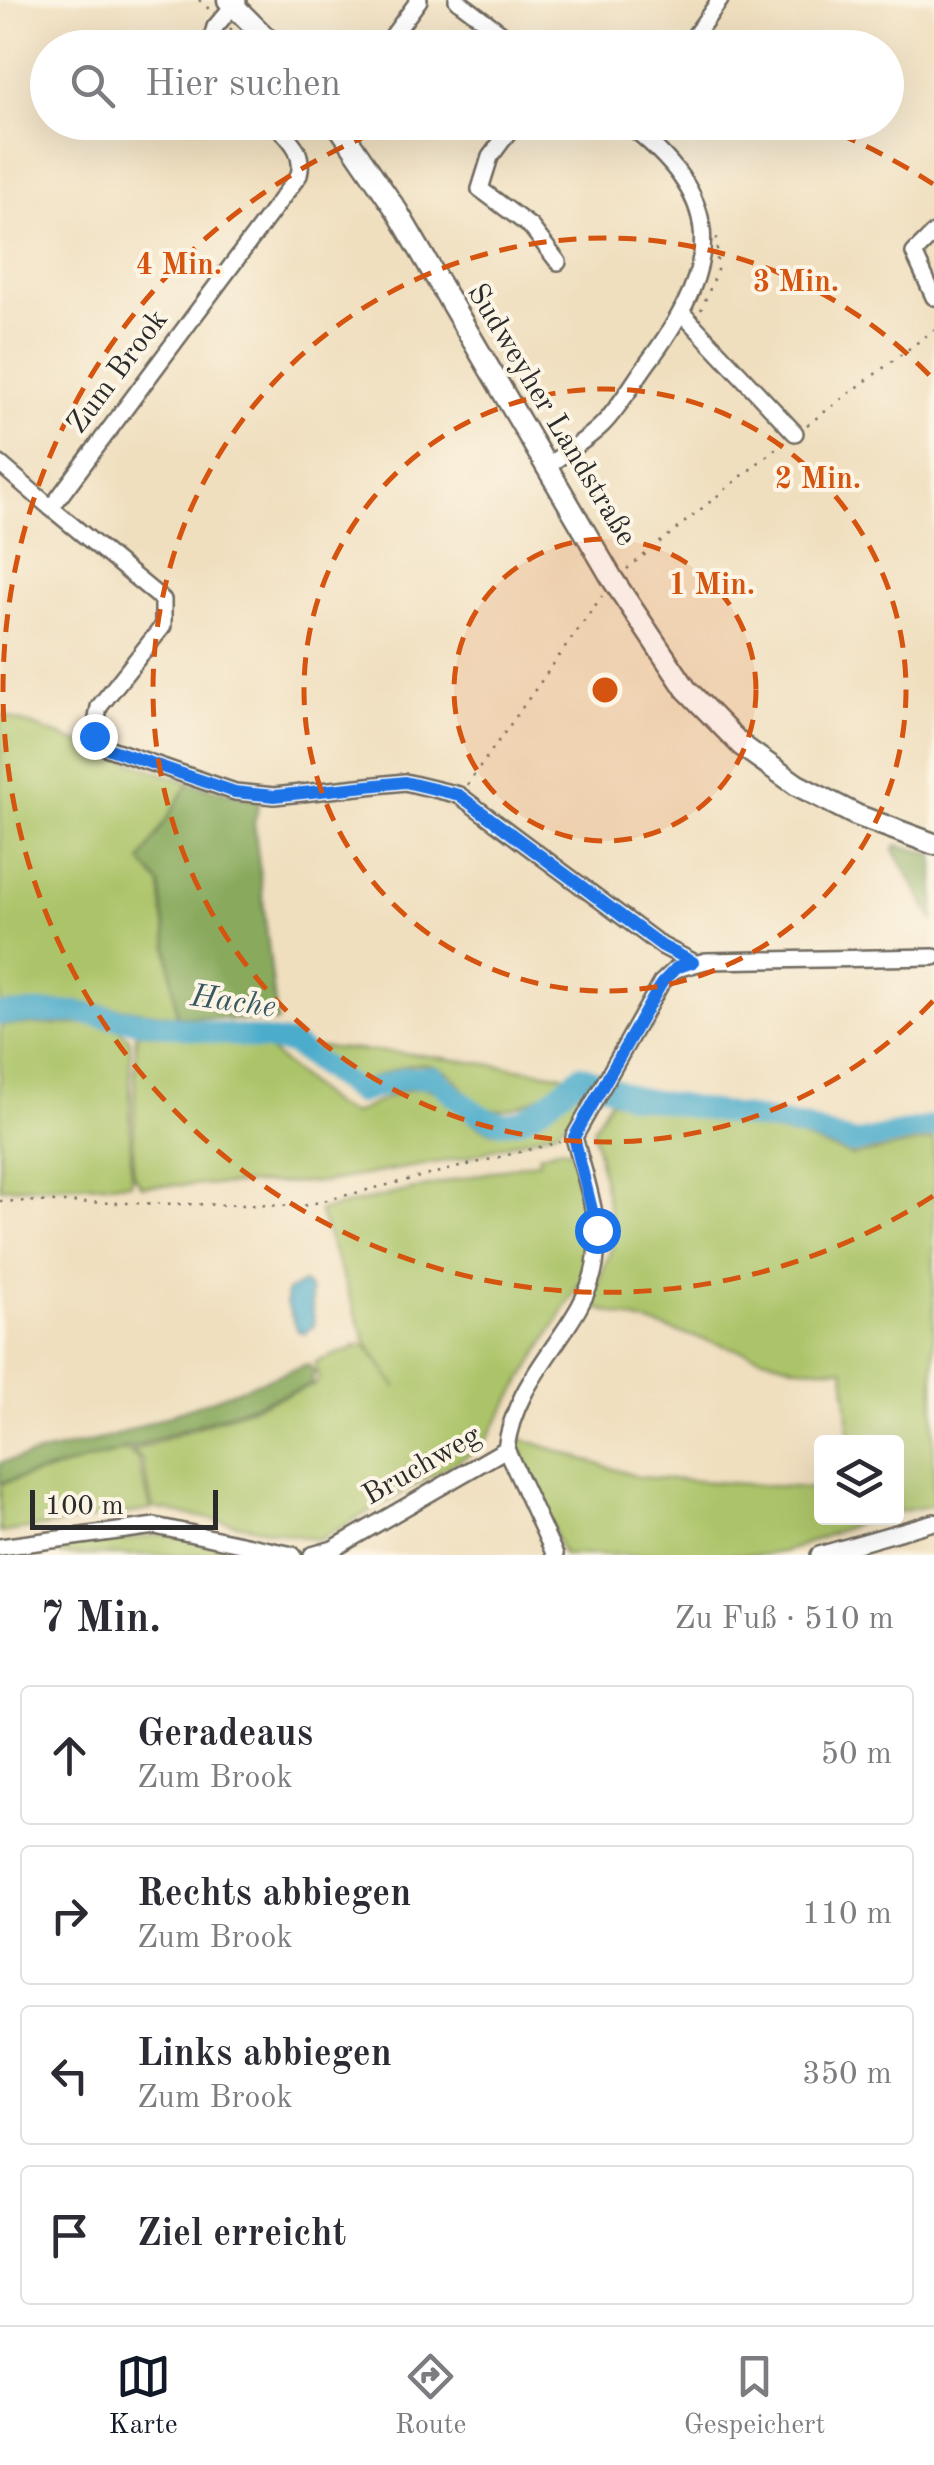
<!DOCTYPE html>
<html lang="de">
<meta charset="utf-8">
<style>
body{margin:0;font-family:"Old Standard TT",serif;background:#f7f7f7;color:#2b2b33}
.controls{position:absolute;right:30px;bottom:30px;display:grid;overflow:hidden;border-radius:10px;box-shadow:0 10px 40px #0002}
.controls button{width:90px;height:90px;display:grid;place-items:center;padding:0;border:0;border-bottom:2px solid #e1e1e2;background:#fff;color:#2b2b33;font:50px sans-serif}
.scale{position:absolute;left:30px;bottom:25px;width:188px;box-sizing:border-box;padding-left:10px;border:5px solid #2b2b2b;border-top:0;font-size:28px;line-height:35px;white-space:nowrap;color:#2b2b2b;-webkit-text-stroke:8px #fcf5e5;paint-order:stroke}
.stop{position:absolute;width:30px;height:30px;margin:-22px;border:8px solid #1a73e8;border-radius:50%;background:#fff}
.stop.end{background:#1a73e8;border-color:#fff;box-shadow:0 2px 10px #0008}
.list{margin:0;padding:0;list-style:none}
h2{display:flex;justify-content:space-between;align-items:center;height:130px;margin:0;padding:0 40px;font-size:42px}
h2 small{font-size:32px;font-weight:400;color:#7c7c81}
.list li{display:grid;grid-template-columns:65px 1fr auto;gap:30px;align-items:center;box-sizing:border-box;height:140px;margin:0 20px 20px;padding:0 20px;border:2px solid #e1e1e2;border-radius:10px}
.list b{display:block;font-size:38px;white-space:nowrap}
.list p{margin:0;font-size:32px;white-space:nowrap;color:#7c7c81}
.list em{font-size:32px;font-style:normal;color:#7c7c81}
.icon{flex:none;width:55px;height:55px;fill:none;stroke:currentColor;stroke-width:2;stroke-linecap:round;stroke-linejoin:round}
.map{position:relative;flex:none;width:934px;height:1555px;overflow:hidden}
.search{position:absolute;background:#fff;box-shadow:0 10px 40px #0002;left:30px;right:30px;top:30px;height:110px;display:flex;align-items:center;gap:25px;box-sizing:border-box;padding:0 35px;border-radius:55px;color:#7c7c81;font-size:38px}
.sheet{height:770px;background:#fff}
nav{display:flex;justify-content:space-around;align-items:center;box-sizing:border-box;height:140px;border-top:2px solid #e1e1e2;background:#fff;font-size:28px;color:#7c7c81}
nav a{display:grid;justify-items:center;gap:5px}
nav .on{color:#111827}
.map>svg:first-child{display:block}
.green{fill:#acc469;stroke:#6c784a;stroke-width:2.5}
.forest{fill:#89aa5d;stroke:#5a6a44;stroke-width:2.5}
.water{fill:#4caccb;stroke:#3c6c7b;stroke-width:2.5}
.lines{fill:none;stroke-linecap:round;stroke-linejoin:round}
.river{stroke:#4caccb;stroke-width:22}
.minor-casing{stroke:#706a5f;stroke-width:20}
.major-casing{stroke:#706a5f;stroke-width:25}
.path{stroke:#706a5f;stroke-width:2.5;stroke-dasharray:2.5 8;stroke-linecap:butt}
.minor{stroke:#fff;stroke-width:15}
.major{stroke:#fff;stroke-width:20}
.route{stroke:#1a73e8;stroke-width:12}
.ring{fill:none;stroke:#d5540f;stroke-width:5;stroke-dasharray:18 12}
.labels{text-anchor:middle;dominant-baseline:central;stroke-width:8;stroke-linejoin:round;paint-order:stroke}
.street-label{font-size:30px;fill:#2b2b2b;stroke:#fcf5e5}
.water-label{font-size:32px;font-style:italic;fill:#375863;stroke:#fcf5e5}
.centre{fill:#d5540f;stroke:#fcf5e5;stroke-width:5}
.ring-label{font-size:30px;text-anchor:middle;font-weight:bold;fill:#d5540f;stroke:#fcf5e5;stroke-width:8;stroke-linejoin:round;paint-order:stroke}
</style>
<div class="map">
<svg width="934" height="1555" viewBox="0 0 934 1555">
<rect width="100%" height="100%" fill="#fcf5e5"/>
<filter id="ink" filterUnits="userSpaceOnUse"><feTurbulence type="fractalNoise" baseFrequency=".01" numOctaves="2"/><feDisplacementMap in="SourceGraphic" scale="20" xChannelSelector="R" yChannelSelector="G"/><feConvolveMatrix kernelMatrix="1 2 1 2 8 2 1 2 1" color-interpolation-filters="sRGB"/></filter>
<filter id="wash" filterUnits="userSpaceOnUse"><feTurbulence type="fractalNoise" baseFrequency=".0048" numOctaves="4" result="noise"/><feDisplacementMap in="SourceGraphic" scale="40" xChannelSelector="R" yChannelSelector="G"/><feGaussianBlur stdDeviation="2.25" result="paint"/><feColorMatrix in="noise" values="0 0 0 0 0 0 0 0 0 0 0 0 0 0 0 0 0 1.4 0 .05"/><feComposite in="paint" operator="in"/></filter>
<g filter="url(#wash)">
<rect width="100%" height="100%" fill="#f0dfbf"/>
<!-- green -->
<g class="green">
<polygon points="0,714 189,783 160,885 177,1016 76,1002 0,1004"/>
<polygon points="92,1024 120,1029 130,1041 131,1183 0,1188 0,1025"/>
<path d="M136 1032 265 1047 333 1105 352 1114C372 1106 395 1091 417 1088 447 1083 465 1135 503 1132 538 1129 554 1099 583 1086L593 1095 557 1130 463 1158 323 1182 142 1186 133 1174Z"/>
<path d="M319 1047 413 1054 574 1076C564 1086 547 1092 534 1099 462 1135 474 1070 427 1065 406 1062 379 1076 359 1083L317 1053Z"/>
<polygon points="610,1100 800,1137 852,1156 934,1139 934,1505 897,1512 896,1442 850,1442 844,1369 797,1367 589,1306 615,1239 593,1129"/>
<polygon points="560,1148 572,1151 592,1235 590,1266 482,1447 319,1540 153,1508 142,1460 132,1451 314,1385 319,1379 315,1362 365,1344 397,1388 366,1342 319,1211 539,1161 539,1155"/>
<polygon points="516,1437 638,1477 821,1489 822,1518 871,1518 787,1551 765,1555 563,1555"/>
<polygon points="126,1450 138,1459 151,1510 0,1533 0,1484"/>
<polygon points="169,1534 255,1555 60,1555 57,1548"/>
</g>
<!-- forest -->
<g class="forest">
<polygon points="189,783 260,801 254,822 277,1022 177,1016 160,885 141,861"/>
<polygon points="897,845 934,854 934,921 894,850"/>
<polygon points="308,1364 315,1372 310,1385 131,1448 0,1483 0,1463 111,1437"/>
</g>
<!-- water -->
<polygon class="water" points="303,1283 310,1289 314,1325 305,1333 298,1331 286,1303 287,1291"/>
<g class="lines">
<!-- river -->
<path class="river" d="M0 1014 73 1012 292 1044 359 1093 406 1078 434 1077C504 1143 513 1133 581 1075L633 1097 804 1127 853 1143 934 1126"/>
</g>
</g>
<g filter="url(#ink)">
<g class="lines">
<!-- minor casing -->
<g class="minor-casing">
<g id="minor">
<polyline points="457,0 521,48"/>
<polyline points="209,48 215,27 238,0"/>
<polyline points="384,48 419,0"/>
<polyline points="686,48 720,0"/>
<path d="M274 122C289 139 305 151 299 175L51 508 163 600V626L99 707 94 735 105 747 235 792 274 796 405 782 459 795 662 946 693 962"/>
<polyline points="516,122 490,157 480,189 531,227 558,262"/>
<polyline points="934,233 914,253 934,297"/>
<polyline points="683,314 795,433"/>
<polyline points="0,464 51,508"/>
<path d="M546 467C564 453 586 441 602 425 621 406 635 379 652 357 722 260 725 198 625 122"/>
<path d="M506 1449C515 1373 584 1328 595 1265 602 1221 585 1178 574 1137L661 983 676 969 706 961 934 957"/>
<polyline points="506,1449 555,1555"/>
<polyline points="0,1547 155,1526 293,1555"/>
<polyline points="312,1555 333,1549 506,1449"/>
<polyline points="819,1555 934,1522"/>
</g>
</g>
<!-- major casing -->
<g class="major-casing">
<g id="major">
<polyline points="228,0 276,48"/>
<polyline points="336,122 397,211 613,580 686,689 741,745 797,785 856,815 934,844"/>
</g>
</g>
<!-- path -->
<g class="path">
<polyline points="199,0 209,9"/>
<polyline points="230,28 249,48"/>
<polyline points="532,40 543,48"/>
<polyline points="701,310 717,272 717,237"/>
<polyline points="807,425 934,330"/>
<polyline points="627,569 784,442"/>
<polyline points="467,785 602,596"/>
<polyline points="0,1201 303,1206 560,1142"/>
</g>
<!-- minor -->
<use href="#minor" class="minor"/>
<!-- major -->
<use href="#major" class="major"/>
</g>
</g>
<g class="lines" filter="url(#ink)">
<!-- route -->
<polyline class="route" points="94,736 104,747 235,792 274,796 405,782 459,795 662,946 693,962 676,968 661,984 574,1137 597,1230"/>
</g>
<!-- distance rings -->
<circle cx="605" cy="690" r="151" fill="#d5540f" fill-opacity=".12"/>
<g class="ring">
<circle cx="605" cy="690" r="151"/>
<circle cx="605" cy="690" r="301"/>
<path d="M933 1001A452 452 0 1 1 933 379"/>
<path d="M933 1196A603 603 0 1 1 399 123M811 123A603 603 0 0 1 933 184"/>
</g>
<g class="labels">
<!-- street labels -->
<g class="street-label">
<text transform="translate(118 372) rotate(-53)">Zum Brook</text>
<text transform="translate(551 415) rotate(59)">Sudweyher Landstraße</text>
<text transform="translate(422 1466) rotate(-30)">Bruchweg</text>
</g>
<!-- water labels -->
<g class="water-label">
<text transform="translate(233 1003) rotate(8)">Hache</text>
</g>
</g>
<circle cx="605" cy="690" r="15" class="centre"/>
<g class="ring-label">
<text x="179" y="274">4 Min.</text>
<text x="796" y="291">3 Min.</text>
<text x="818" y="488">2 Min.</text>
<text x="712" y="594">1 Min.</text>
</g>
</svg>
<div class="controls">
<button><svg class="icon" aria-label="layers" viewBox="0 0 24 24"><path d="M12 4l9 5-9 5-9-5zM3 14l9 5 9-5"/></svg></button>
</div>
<div class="scale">100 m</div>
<div class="stop" style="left:597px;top:1230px"></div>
<div class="stop end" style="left:94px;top:736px"></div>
<div class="search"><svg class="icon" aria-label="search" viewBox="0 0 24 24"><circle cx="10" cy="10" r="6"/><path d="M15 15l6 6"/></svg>Hier suchen</div>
</div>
<section class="sheet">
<h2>7 Min.<small>Zu Fuß · 510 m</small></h2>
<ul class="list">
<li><svg class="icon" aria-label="ahead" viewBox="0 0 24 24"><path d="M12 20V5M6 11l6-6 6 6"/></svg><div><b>Geradeaus</b><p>Zum Brook</p></div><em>50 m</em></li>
<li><svg class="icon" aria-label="right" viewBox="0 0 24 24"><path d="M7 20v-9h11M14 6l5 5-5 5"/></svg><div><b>Rechts abbiegen</b><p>Zum Brook</p></div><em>110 m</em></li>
<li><svg class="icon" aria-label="left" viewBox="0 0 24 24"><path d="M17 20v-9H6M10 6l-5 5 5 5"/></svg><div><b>Links abbiegen</b><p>Zum Brook</p></div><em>350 m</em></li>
<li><svg class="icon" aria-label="arrive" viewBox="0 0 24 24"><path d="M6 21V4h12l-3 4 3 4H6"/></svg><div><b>Ziel erreicht</b></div></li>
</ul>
</section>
<nav>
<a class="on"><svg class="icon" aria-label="map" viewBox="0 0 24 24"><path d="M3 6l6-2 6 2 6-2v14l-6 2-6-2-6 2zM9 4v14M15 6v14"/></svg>Karte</a>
<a><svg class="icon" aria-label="directions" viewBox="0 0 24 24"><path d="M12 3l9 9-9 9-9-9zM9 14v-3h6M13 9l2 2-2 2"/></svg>Route</a>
<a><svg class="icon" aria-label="saved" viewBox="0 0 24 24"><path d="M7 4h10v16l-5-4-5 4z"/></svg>Gespeichert</a>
</nav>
